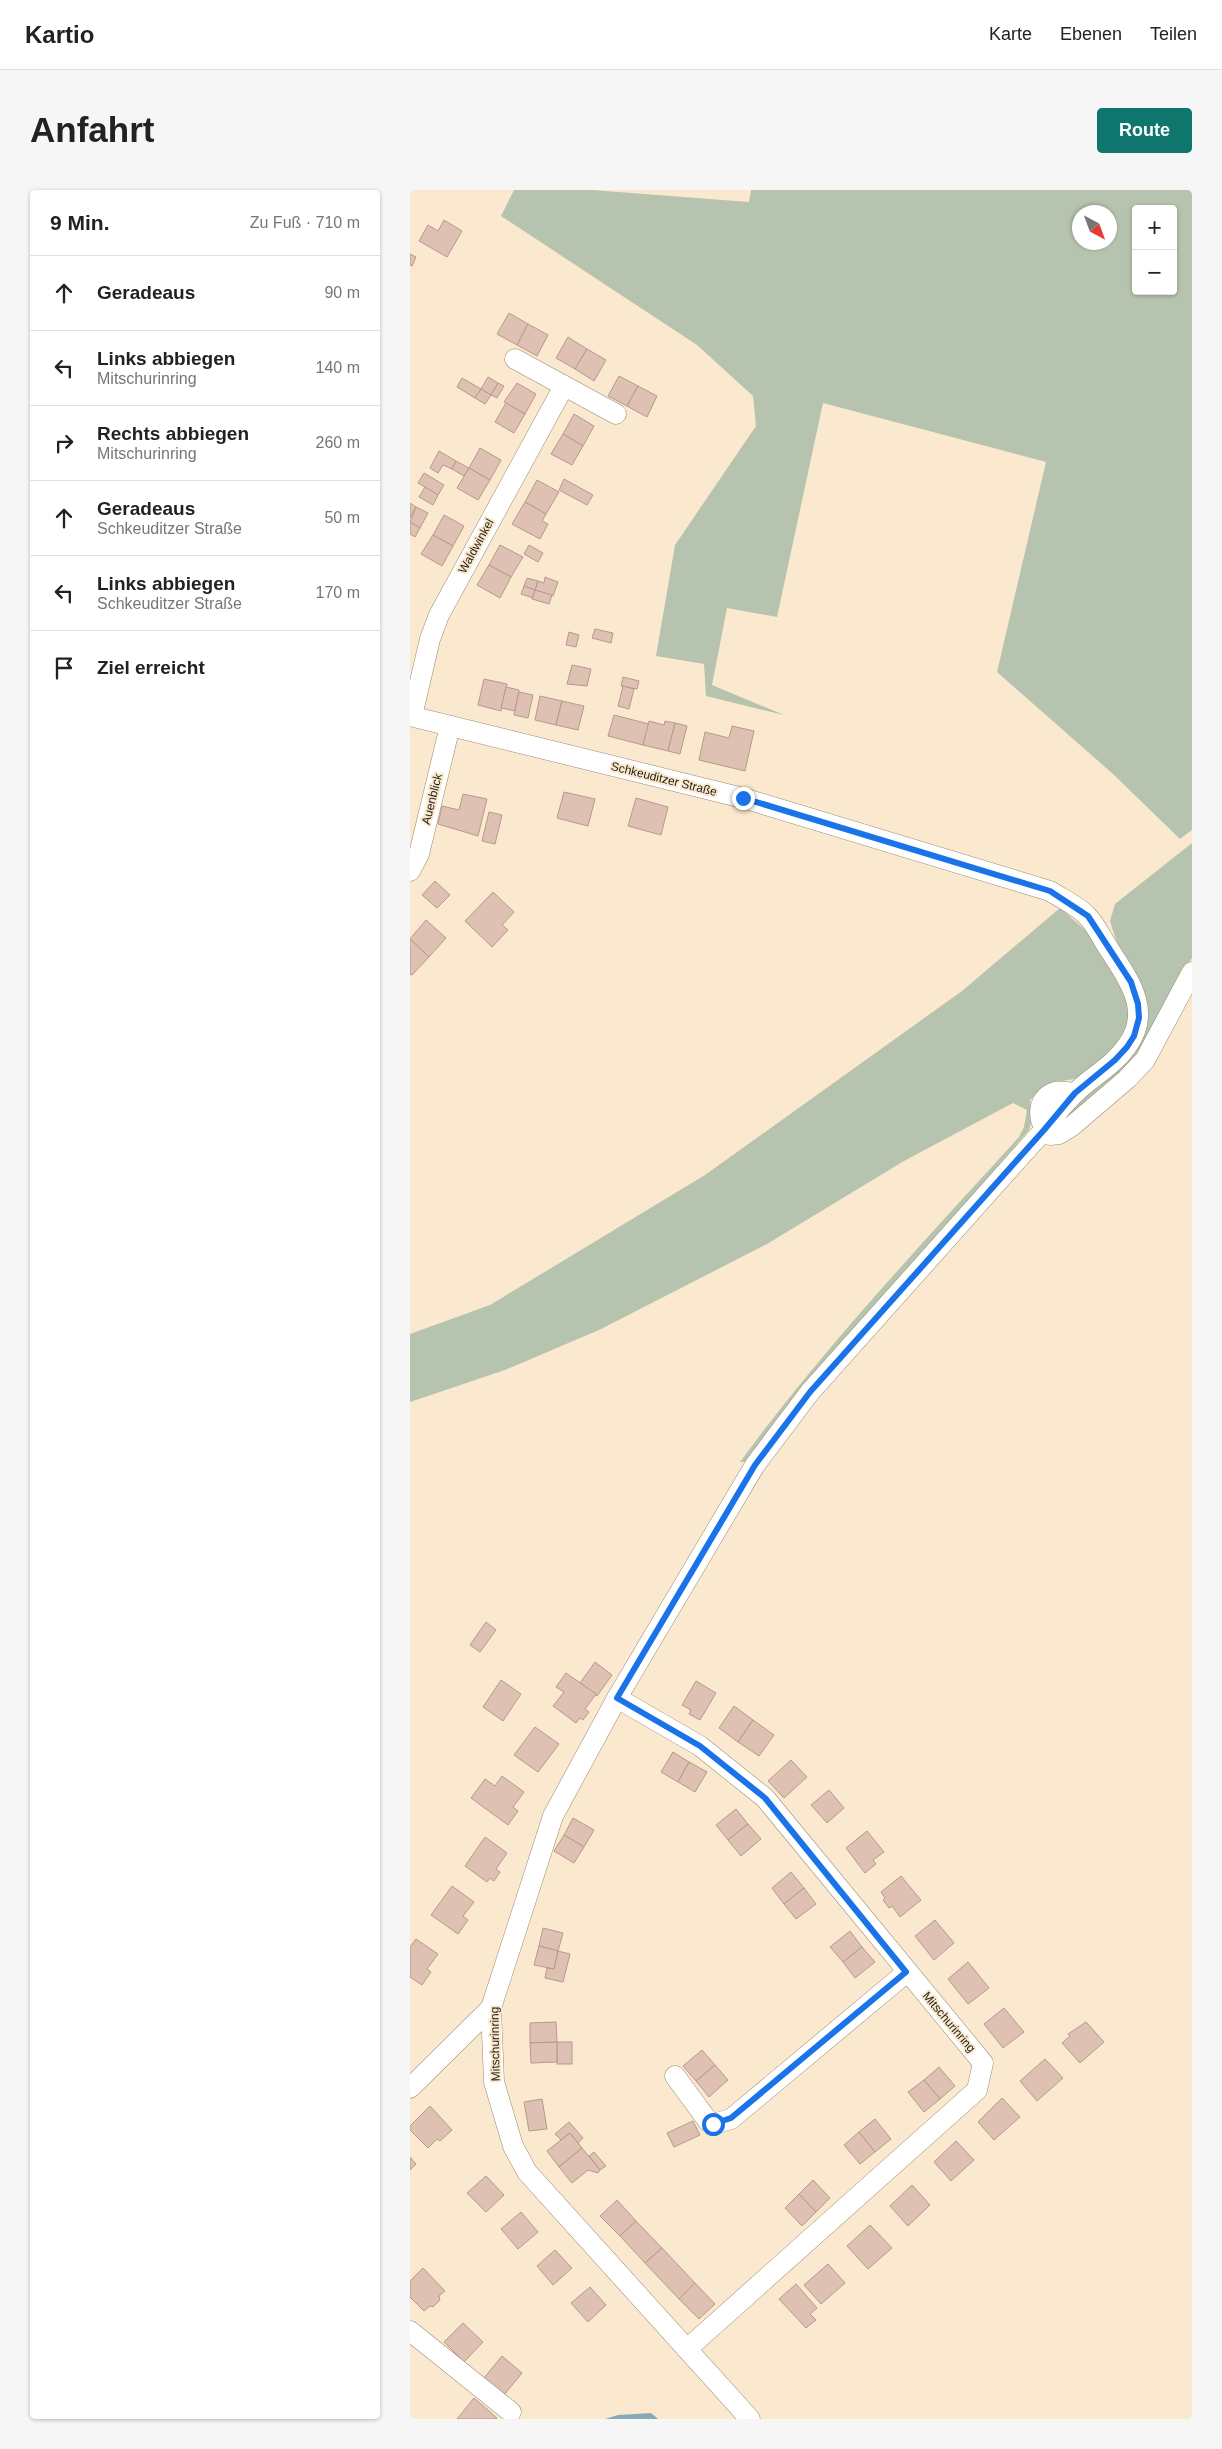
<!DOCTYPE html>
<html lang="de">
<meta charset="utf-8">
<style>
body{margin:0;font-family:Arial,sans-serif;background:#f6f6f6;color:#222}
.controls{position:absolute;right:15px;top:15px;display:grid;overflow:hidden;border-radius:5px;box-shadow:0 1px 4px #0004}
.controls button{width:45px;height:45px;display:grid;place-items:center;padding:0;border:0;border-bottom:1px solid #e0e0e0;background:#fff;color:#222;font:25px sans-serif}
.compass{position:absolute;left:662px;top:15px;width:45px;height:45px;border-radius:50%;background:#fff;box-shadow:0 1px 4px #0004;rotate:139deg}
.stop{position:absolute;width:15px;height:15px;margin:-11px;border:4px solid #1a73e8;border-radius:50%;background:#fff}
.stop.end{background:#1a73e8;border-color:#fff;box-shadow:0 1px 5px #0008}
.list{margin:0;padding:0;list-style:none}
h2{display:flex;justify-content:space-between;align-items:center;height:65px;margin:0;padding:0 20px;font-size:21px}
h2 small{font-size:16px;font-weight:400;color:#767676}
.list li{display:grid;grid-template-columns:32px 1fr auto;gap:15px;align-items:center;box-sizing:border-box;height:75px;padding:0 20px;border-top:1px solid #e0e0e0}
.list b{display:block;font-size:19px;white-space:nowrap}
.list p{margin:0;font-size:16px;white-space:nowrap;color:#767676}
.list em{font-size:16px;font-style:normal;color:#767676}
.icon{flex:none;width:28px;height:28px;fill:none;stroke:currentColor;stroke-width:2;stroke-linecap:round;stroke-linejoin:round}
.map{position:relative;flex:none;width:782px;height:2229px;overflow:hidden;border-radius:5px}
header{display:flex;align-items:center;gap:30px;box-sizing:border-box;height:70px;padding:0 25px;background:#fff;border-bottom:1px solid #e0e0e0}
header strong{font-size:24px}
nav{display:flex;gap:28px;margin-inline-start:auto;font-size:18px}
.intro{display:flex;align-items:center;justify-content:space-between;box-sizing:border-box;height:120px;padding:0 30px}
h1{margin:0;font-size:35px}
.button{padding:12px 22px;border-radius:5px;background:#0f766e;color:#fff;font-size:18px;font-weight:700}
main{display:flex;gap:30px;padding:0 30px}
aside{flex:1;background:#fff;border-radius:5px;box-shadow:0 1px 4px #0004}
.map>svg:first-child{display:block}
.green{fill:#b6c3ae;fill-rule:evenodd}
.water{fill:#87a9b8}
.building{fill:#dfc1b3;stroke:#b5998b}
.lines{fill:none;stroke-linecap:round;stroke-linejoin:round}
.minor-casing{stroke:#9a8a72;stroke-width:21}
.minor{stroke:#fff;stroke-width:20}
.route{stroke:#1a73e8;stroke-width:6}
.labels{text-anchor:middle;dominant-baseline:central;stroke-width:4;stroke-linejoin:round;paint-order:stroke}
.street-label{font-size:12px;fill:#221c13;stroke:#fbe9cf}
</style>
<header>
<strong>Kartio</strong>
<nav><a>Karte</a><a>Ebenen</a><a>Teilen</a></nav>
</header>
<div class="intro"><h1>Anfahrt</h1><a class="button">Route</a></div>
<main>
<aside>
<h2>9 Min.<small>Zu Fuß · 710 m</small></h2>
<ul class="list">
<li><svg class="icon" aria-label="ahead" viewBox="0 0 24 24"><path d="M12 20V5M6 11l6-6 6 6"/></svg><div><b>Geradeaus</b></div><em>90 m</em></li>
<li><svg class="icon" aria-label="left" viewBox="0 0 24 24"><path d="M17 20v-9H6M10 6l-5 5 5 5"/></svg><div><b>Links abbiegen</b><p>Mitschurinring</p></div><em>140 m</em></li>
<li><svg class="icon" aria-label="right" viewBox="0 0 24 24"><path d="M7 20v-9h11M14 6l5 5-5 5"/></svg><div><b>Rechts abbiegen</b><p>Mitschurinring</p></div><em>260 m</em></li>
<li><svg class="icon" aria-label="ahead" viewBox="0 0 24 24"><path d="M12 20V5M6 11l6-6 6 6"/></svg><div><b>Geradeaus</b><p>Schkeuditzer Straße</p></div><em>50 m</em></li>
<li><svg class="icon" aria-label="left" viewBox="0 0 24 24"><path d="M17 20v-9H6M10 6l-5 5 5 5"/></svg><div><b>Links abbiegen</b><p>Schkeuditzer Straße</p></div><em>170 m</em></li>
<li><svg class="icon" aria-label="arrive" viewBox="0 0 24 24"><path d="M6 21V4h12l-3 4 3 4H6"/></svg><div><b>Ziel erreicht</b></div></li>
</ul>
</aside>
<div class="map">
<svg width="782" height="2229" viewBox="0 0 782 2229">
<rect width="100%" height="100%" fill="#fbe9cf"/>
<!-- green -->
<g class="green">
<path d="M104 0H182L339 12 341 0H782V640L770 649 703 584 587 482 636 272 413 213 367 427 317 418 302 495 374 525 296 506 294 474 246 466 265 355 346 236 343 206 287 155 91 26ZM726 19H763V101H726ZM670 22H700V52H670Z"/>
<polygon points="782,653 782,768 765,792 753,825 732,866 656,929 654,926 728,849 708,756 700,731 705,714"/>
<path d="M650 718 681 745 720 814V833L710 857 670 888 640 893 620 910 622 929 619 940 399 1193 339 1272H330C414 1157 513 1053 609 947L614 937 617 920 603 913 494 971 357 1054 189 1140 95 1180 0 1212V1144L80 1115 295 985 552 801Z"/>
</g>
<!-- water -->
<polygon class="water" points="241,2223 248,2229 195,2229 208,2225"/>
<!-- building -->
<g class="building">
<polygon points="34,30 52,41 37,67 9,51 18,35 28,41"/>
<polygon points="0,64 6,67 2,76 0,75"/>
<polygon points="99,123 118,134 107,155 87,144"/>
<polygon points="118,134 138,145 127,166 107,155"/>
<polygon points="158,147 177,159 165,179 146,168"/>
<polygon points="177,159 196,170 184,191 165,179"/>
<polygon points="209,186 228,196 217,216 198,206"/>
<polygon points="78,187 88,193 81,205 71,199"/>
<polygon points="52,188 71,199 65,208 47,197"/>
<polygon points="88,193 94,196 87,208 81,205"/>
<polygon points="107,193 126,204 115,224 94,212"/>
<polygon points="228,196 247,206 237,227 217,216"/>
<polygon points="71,199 81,205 75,214 65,208"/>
<polygon points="96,213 115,224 104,243 85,232"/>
<polygon points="164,224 184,236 173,256 153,244"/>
<polygon points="153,244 173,256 162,275 141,264"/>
<polygon points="70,258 91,270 80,290 59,278"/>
<polygon points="29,261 46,271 42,279 33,275 28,283 20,278"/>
<polygon points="46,271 59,278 54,286 42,279"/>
<polygon points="59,278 80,290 68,310 47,298"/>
<polygon points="14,283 34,295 28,305 8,293"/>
<polygon points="154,289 183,305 177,315 149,300"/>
<polygon points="127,290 149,302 136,324 115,312"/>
<polygon points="15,297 28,305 23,315 9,307"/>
<polygon points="115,312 136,324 132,331 138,334 130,349 102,334"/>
<polygon points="0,313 6,317 0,328"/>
<polygon points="6,317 18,323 10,338 0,332"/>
<polygon points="34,325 54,336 43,356 23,345"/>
<polygon points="0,332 10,338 5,347 0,344"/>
<polygon points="23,345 43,356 32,376 11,364"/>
<polygon points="90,355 113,367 101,387 79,375"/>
<polygon points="119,355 133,363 128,372 114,364"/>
<polygon points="79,375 101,387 90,408 67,395"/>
<polygon points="135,387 148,392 143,406 125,400 128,391 134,393"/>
<polygon points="117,388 128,391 125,400 114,396"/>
<polygon points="114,396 125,400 123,408 111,404"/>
<polygon points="125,400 142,405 139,414 122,409"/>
<polygon points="185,439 203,443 201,453 182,448"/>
<polygon points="159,442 169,445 166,457 156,455"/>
<polygon points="162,475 181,479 177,496 157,494"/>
<polygon points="213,487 229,491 227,499 211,496"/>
<polygon points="74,489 97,494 91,521 68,515"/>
<polygon points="213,496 224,499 219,519 208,516"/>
<polygon points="96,497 109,500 105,521 91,518"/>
<polygon points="109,502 123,505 118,528 104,525"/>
<polygon points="130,506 152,511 146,535 125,530"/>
<polygon points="152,511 174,516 168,540 146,535"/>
<polygon points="204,525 239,534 233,555 198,546"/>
<polygon points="239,531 254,535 255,531 265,533 258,561 233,555"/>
<polygon points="265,533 277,536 270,564 258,561"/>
<polygon points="322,536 344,541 335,581 289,570 295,542 319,548"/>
<polygon points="154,602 185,609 178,636 147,628"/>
<polygon points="53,604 77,609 68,646 28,634 32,616 49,620"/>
<polygon points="226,608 258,617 251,645 218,636"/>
<polygon points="79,622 92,625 85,654 72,651"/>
<polygon points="25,691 40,705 27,718 12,705"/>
<polygon points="83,702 104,722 92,735 98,740 82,757 55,731"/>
<polygon points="16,730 36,748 19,767 0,749"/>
<polygon points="0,749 19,767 2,785 0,784"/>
<polygon points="76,1432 86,1440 70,1462 60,1455"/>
<polygon points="185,1472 202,1485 187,1506 170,1493"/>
<polygon points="156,1483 186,1504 175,1519 179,1522 173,1530 170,1528 166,1533 143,1516 154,1502 146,1497"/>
<polygon points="91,1490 111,1504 93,1531 73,1517"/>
<polygon points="286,1491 306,1503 290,1530 279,1524 281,1520 272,1515"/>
<polygon points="324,1516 343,1530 328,1552 309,1538"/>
<polygon points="343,1530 364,1545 349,1566 328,1552"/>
<polygon points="125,1537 149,1554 128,1582 104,1565"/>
<polygon points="263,1562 279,1572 268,1592 251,1582"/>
<polygon points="381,1570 397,1587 374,1608 358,1591"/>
<polygon points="279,1572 297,1582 285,1602 268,1592"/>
<polygon points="92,1586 114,1602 103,1617 108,1621 98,1635 61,1608 75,1589 85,1596"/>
<polygon points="419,1600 434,1618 417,1633 401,1615"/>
<polygon points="326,1619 338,1634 318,1650 306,1635"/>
<polygon points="163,1628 184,1640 174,1657 154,1645"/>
<polygon points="338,1634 351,1649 331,1666 318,1650"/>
<polygon points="457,1641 474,1662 463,1670 466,1674 455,1683 436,1658"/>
<polygon points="154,1645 174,1657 164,1673 144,1661"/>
<polygon points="75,1647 97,1663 86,1679 90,1682 84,1691 80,1688 77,1692 55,1676"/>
<polygon points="381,1682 394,1698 374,1714 362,1698"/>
<polygon points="491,1686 511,1710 490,1727 482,1716 479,1718 473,1710 475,1708 471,1702"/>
<polygon points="42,1696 64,1712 53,1726 58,1730 48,1744 21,1725"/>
<polygon points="394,1698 406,1714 386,1729 374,1714"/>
<polygon points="525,1730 544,1753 524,1770 505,1746"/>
<polygon points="133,1738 153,1743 148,1761 129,1756"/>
<polygon points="440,1741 452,1757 433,1772 420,1757"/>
<polygon points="6,1749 28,1764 17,1779 21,1782 12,1795 0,1787 0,1757"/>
<polygon points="129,1756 148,1761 144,1779 124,1775"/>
<polygon points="452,1757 465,1772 445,1788 433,1772"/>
<polygon points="148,1761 160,1764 153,1792 135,1788 137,1778 144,1779"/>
<polygon points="558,1772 579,1798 558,1814 538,1789"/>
<polygon points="594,1818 614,1842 593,1858 574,1834"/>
<polygon points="146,1832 147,1852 120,1853 120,1833"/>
<polygon points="676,1832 694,1852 670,1873 652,1853 660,1846 658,1844"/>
<rect x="147" y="1852" width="15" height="22"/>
<polygon points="147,1852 147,1872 121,1873 120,1853"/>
<polygon points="292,1860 305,1875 286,1891 273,1876"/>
<polygon points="635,1869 653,1888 627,1911 610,1891"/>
<polygon points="305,1875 318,1890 299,1907 286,1891"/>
<polygon points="529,1877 545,1896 530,1909 514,1890"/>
<polygon points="514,1890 530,1909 514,1922 498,1902"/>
<polygon points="592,1908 610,1927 584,1950 568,1932"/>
<polygon points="132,1909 137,1939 119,1941 114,1912"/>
<polygon points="20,1916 42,1940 30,1951 27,1949 18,1958 0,1940 0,1936"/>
<polygon points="465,1929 481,1949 465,1962 449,1942"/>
<polygon points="283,1931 290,1945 264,1957 257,1943"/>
<polygon points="159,1932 173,1948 168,1953 160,1943 151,1950 145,1944"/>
<polygon points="449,1942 465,1962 450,1974 434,1955"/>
<polygon points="160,1943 172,1958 149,1977 137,1961"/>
<polygon points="546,1951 564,1970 541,1991 524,1972"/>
<polygon points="172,1958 190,1980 188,1983 178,1980 162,1993 149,1977"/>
<polygon points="184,1962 196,1976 190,1980 179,1966"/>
<polygon points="0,1967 6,1974 0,1980"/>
<polygon points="76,1986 94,2005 76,2022 57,2003"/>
<polygon points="403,1990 420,2008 406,2022 389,2004"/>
<polygon points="502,1995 520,2015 498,2036 480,2016"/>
<polygon points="389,2004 406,2022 392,2036 375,2018"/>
<polygon points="207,2010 226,2031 210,2046 190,2026"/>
<polygon points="111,2022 128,2042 108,2059 91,2039"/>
<polygon points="226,2031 252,2058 235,2073 210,2046"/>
<polygon points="460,2035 482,2058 458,2079 437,2056"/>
<polygon points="252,2058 285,2093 269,2109 235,2073"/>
<polygon points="145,2060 162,2078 143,2095 127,2076"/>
<polygon points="418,2074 435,2093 411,2114 394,2095"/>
<polygon points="13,2078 35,2101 29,2106 30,2110 23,2117 20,2116 14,2121 0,2107 0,2091"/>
<polygon points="285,2093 305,2114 289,2129 269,2109"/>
<polygon points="386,2094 407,2118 400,2124 406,2130 396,2138 369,2109"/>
<polygon points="180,2097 196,2115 178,2132 161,2113"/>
<polygon points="53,2133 73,2152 54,2172 34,2152"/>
<polygon points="92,2166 112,2183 94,2205 74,2188"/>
<polygon points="64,2208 87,2228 85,2229 47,2229"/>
</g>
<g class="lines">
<!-- minor casing -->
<g class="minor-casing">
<g id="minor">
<polyline points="105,169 206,224"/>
<path d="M0 526 333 608 640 701C652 709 669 716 678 727 686 735 692 749 699 759 718 789 743 821 717 856 704 875 683 886 666 902 654 913 644 926 634 940L400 1202 345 1275 207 1508 143 1626 81 1818 84 1892 103 1956 117 1982 340 2229"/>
<polyline points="2,526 20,449 29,425 154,196"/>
<polyline points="0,681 9,664 40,536"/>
<path d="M665 903C659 903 650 900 645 902 625 908 627 934 640 945L649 944 662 936 717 889 735 870 782 782"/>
<polyline points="207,1508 290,1556 355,1608 573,1873 567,1900 277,2159"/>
<polyline points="265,1886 298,1931 303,1934 321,1929 497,1782"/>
<polyline points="0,1898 81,1818"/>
<polyline points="0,2141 101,2222"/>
</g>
</g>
<!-- minor -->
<use href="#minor" class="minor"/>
</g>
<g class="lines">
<!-- route -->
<polyline class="route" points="303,1934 321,1928 496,1782 355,1608 290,1556 207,1508 345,1275 400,1202 634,940 665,903 705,870 717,857 724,846 729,828 728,814 721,792 678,726 640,701 333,608"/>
</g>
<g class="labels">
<!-- street labels -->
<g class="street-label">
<text transform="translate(66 356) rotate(-61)">Waldwinkel</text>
<text transform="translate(254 589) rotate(14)">Schkeuditzer Straße</text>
<text transform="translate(22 609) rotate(-76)">Auenblick</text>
<text transform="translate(539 1832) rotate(50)">Mitschurinring</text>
<text transform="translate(85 1854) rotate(-91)">Mitschurinring</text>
</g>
</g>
</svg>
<div class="controls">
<button>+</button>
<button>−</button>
</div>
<svg class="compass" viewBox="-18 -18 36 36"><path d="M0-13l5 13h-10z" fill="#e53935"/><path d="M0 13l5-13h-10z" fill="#767676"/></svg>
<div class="stop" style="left:303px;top:1934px"></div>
<div class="stop end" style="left:333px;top:608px"></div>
</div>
</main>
